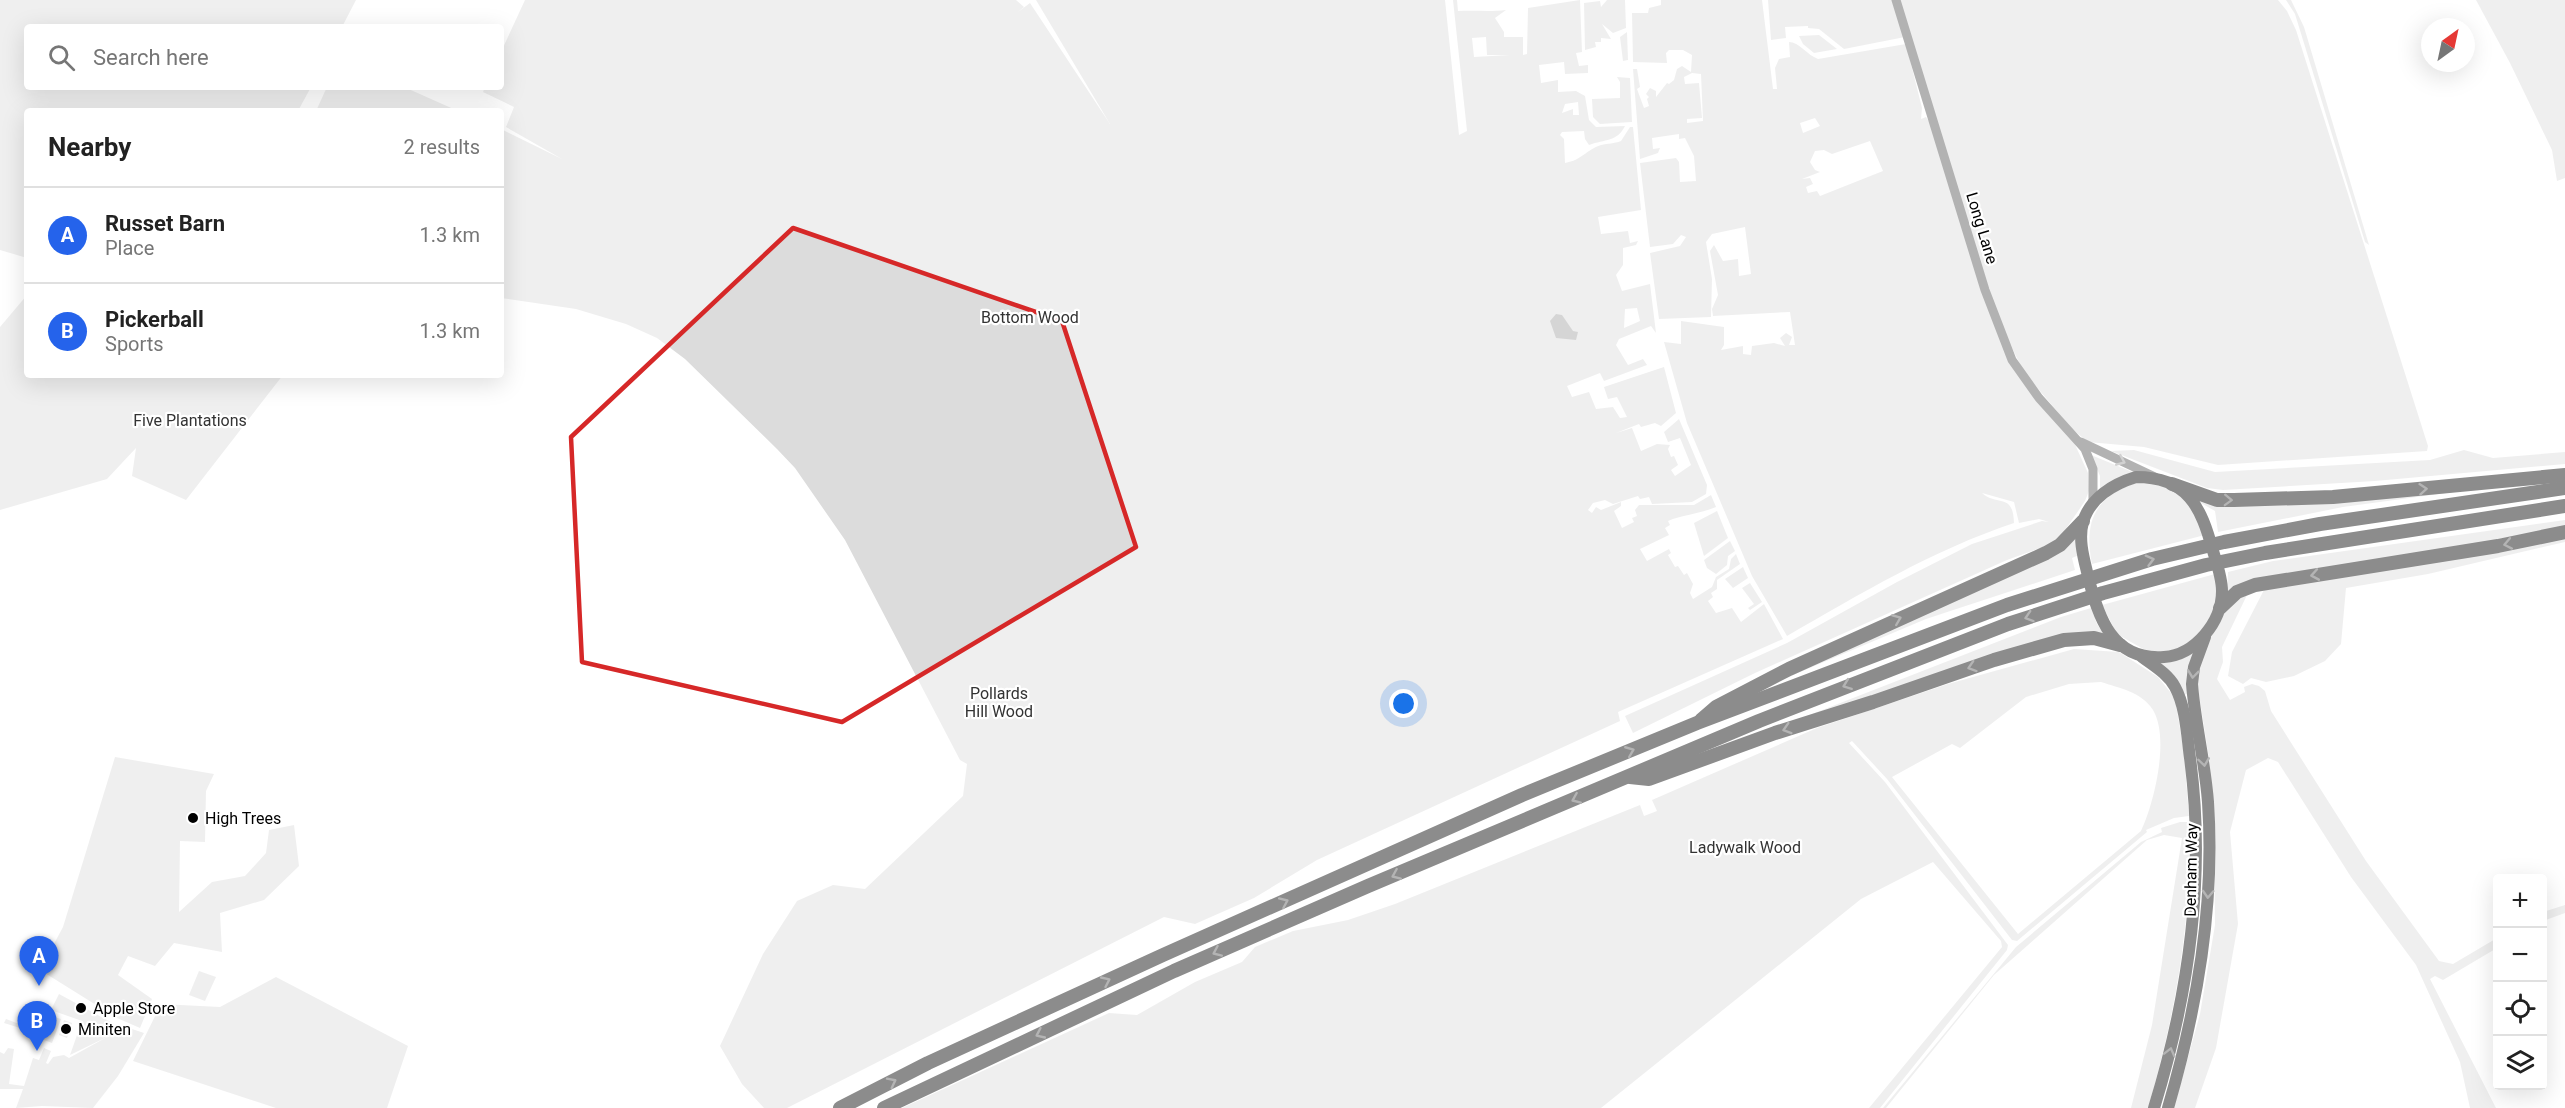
<!DOCTYPE html>
<meta charset="utf-8">
<style>
body{margin:0;font-family:Roboto,sans-serif;background:#f2f2f2;color:#222}
.controls{position:absolute;right:18px;bottom:18px;display:grid;overflow:hidden;border-radius:6px;box-shadow:0 6px 24px #0002}
.controls button{width:54px;height:54px;display:grid;place-items:center;padding:0;border:0;border-bottom:2px solid #e0e0e0;background:#fff;color:#222;font:30px sans-serif}
.compass{position:absolute;left:2421px;top:18px;width:54px;height:54px;border-radius:50%;background:#fff;box-shadow:0 6px 24px #0002;rotate:33deg}
.you{position:absolute;left:1404px;top:704px;width:21px;height:21px;margin:-15px;border:4px solid #fff;border-radius:50%;background:#1a73e8;box-shadow:0 0 0 9px #1a73e833}
.badge{display:grid;place-items:center;width:39px;height:39px;border-radius:50%;background:#2563eb;color:#fff;font-size:20px;font-weight:700}
.pin{position:absolute;translate:-50% -50px;filter:drop-shadow(0 2px 3px #0008)}
.pin::after{content:'';position:absolute;top:32px;width:21px;height:18px;background:inherit;clip-path:polygon(0 0,100% 0,50% 100%)}
.list{margin:0;padding:0;list-style:none}
h2{display:flex;justify-content:space-between;align-items:center;height:78px;margin:0;padding:0 24px;font-size:26px}
h2 small{font-size:20px;font-weight:400;color:#767676}
.list li{display:grid;grid-template-columns:39px 1fr auto;gap:18px;align-items:center;box-sizing:border-box;height:96px;padding:0 24px;border-top:2px solid #e0e0e0}
.list b{display:block;font-size:22px;white-space:nowrap}
.list p{margin:0;font-size:20px;white-space:nowrap;color:#767676}
.list em{font-size:20px;font-style:normal;color:#767676}
.icon{flex:none;width:33px;height:33px;fill:none;stroke:currentColor;stroke-width:2;stroke-linecap:round;stroke-linejoin:round}
.map{position:relative;flex:none;width:2565px;height:1108px;overflow:hidden}
.search{position:absolute;background:#fff;box-shadow:0 6px 24px #0002;left:24px;top:24px;width:480px;height:66px;display:flex;align-items:center;gap:15px;box-sizing:border-box;padding:0 21px;border-radius:6px;color:#767676;font-size:22px}
.panel{position:absolute;background:#fff;box-shadow:0 6px 24px #0002;left:24px;top:108px;width:480px;height:270px;border-radius:6px}
.map>svg:first-child{display:block}
.green{fill:#dcdcdc;fill-rule:evenodd}
.water{fill:#a3a3a3}
.lines{fill:none;stroke-linecap:round;stroke-linejoin:round}
.minor{stroke:#555;stroke-width:9}
.major{stroke:#000;stroke-width:12}
.highway{stroke:#000;stroke-width:14}
.oneway{stroke:#999}
.oneway2{stroke:#595959}
.marked{fill:none;stroke:#d62828;stroke-width:4.5;stroke-linejoin:round}
.poi-dot{fill:#000;stroke:#fff;stroke-width:2}
.labels{text-anchor:middle;dominant-baseline:central;stroke-width:4.5;stroke-linejoin:round;paint-order:stroke}
.street-label{font-size:16px;fill:#000;stroke:#fff}
.park-label{font-size:16px;fill:#333;stroke:#fff}
.poi-label{font-size:16px;fill:#000;stroke:#fff;text-anchor:start}
</style>
<div class="map">
<svg width="2565" height="1108" viewBox="0 0 2565 1108">
<rect width="100%" height="100%" fill="#fff"/>
<!-- green -->
<g class="green">
<polygon points="0,0 356,0 342,27 27,27 27,87 311,87 298,111 27,111 27,258 0,250"/>
<path d="M525 0H1016L1024 7 1018 12 1030 3 1110 124 1036 0H1445L1459 135 1467 131 1453 0H1457L1458 11C1475 10 1489 12 1506 10L1495 18 1504 32V37H1523V55L1527 54 1528 8 1580 0 1582 52 1576 53 1579 66 1588 65V73L1565 74 1564 62 1539 65 1541 83 1558 80V92L1576 91 1585 96 1589 120 1596 127 1625 126C1617 142 1605 139 1589 145L1585 139 1584 131 1562 132 1560 135 1564 139 1565 163C1582 160 1586 150 1601 145 1608 143 1614 144 1621 141L1630 127H1633L1641 210 1598 217 1601 234 1628 231 1630 243 1638 241 1636 245 1623 248V265L1616 275 1622 291 1650 284 1656 333 1651 326 1619 339 1616 345 1628 365 1643 359 1647 365 1604 381 1600 373 1567 386 1572 397 1589 392 1596 409 1613 407 1620 418 1627 417 1617 397 1608 399 1604 387 1664 367 1676 413 1661 426 1655 423 1641 427 1639 424 1616 433 1632 428 1641 451 1657 444 1670 445 1668 449 1671 457 1674 456 1678 465 1671 470 1675 476 1691 465 1680 438 1668 442 1664 432 1679 419 1707 485 1706 494 1692 502 1652 504 1649 497 1640 499 1638 496 1613 504 1605 500 1593 503 1588 510 1592 513 1596 507 1601 510 1621 502V506L1614 511 1622 528 1634 522 1632 518 1637 516 1635 510 1639 505H1694L1711 495 1716 507C1700 514 1681 515 1668 521L1670 525 1665 528 1669 535 1640 549 1647 561 1669 549 1671 553 1668 555 1675 567 1678 566 1684 575 1687 573 1693 584 1690 593 1693 599 1712 587 1716 577 1729 569 1731 559 1736 554 1740 564 1717 580V589L1711 593 1713 597 1708 601 1716 613 1732 608 1741 622 1764 604 1783 639 1618 712 1620 721 1317 860 1254 898 1195 924 1164 917 787 1108H764L742 1084 720 1046 763 954 797 901 833 885 865 889 963 796 967 764 960 760 845 540 795 468 777 449 685 359 657 338 626 324 576 309 501 298V129L562 159 506 127 514 107 483 92 485 87H501V52ZM1486 37 1487 55H1510L1474 57 1472 38ZM1578 102 1579 115H1573V109L1562 113 1565 104ZM1637 308 1640 321 1624 328 1625 309Z"/>
<polygon points="1607,0 1625,0 1626,28 1613,33 1602,24 1611,39 1601,38 1601,42 1595,42 1596,47 1585,50 1584,3 1600,1 1601,7"/>
<path d="M1661 0H1762L1773 89H1777L1775 68 1779 59 1790 57 1789 42C1799 42 1807 55 1818 59L1906 44 1922 108 1921 119 1926 117 1930 123 2009 361 2072 438 2088 473 2089 491 2085 501 2061 536 2049 545 2007 560 1755 673 1633 733 1625 716 1787 643 1897 582 1972 544 2042 521 2049 522 2039 519 2019 523 2014 502 1982 493C1998 507 2013 492 2014 523 1933 550 1860 594 1787 636L1752 576 1687 423 1664 342 1681 344V321L1724 327V345L1721 350 1743 346V354L1751 355 1752 346 1774 343 1785 346 1780 338 1786 333 1792 337 1789 345H1795L1790 312 1713 316 1712 309 1718 295 1710 251 1714 245 1723 261 1738 259 1739 276 1751 274 1745 227 1712 234 1706 242 1712 279 1711 317 1659 319 1650 253 1680 246 1686 237 1681 235 1673 244 1650 247 1640 163 1676 158 1679 162 1680 182 1696 181 1694 156 1685 138 1679 139V134L1652 138 1653 149 1660 148 1658 153 1640 159 1633 69H1637L1640 87 1637 89 1644 108 1649 106 1647 99 1649 97 1646 94 1650 88 1656 91V97L1667 83 1669 84 1674 80 1677 69 1682 66 1691 72 1692 55 1683 50H1669L1666 53 1667 63 1633 62 1632 13H1648L1649 8 1661 5ZM1692 73 1701 74 1703 121 1687 123V119L1702 118 1699 83 1685 84 1684 77ZM1815 118 1820 126 1803 133 1800 123ZM1870 141 1883 171 1820 196 1817 191 1808 193 1806 187 1813 184 1810 178 1802 179 1820 172 1815 170 1810 162 1815 151 1824 150 1832 154Z"/>
<polygon points="1768,0 1893,0 1905,37 1844,49 1819,29 1808,28 1808,26 1785,27 1786,38 1771,40"/>
<polygon points="1898,0 2278,0 2287,11 2296,30 2428,446 2427,451 2218,465 2144,447 2088,442 2072,429 2024,372 2010,344 1989,291"/>
<polygon points="2286,0 2291,0 2304,27 2369,245 2365,242 2295,14"/>
<polygon points="2476,0 2565,0 2565,178 2557,181 2552,150 2510,63"/>
<polygon points="1627,32 1628,60 1623,61 1620,37"/>
<polygon points="1819,35 1837,49 1814,53 1803,44 1799,36"/>
<polygon points="1617,77 1630,78 1632,122 1600,124 1593,117 1592,99 1620,98 1620,82"/>
<polygon points="327,87 404,87 458,111 316,111"/>
<polygon points="27,295 27,375 283,375 186,500 132,476 136,448 107,479 0,510 0,327"/>
<polygon points="2134,450 2215,472 2430,460 2464,450 2493,458 2565,452 2565,464 2375,481 2223,490 2207,488 2111,451"/>
<polygon points="2091,455 2135,473 2100,489 2100,476"/>
<path d="M2140 482C2180 485 2191 501 2205 535L2092 564C2083 521 2096 494 2140 482Z"/>
<polygon points="2476,489 2343,507 2218,532 2215,511 2201,503 2199,498"/>
<polygon points="1717,511 1728,538 1704,556 1694,523"/>
<polygon points="2565,520 2565,526 2454,548 2297,572 2227,595 2228,572 2273,561"/>
<polygon points="2078,537 2079,555 2072,558 2075,570 1926,619 1786,678 1857,641 2066,547"/>
<polygon points="2565,537 2565,542 2428,574 2346,588 2341,644 2325,661 2294,676 2266,682 2251,678 2243,684 2228,676 2232,652 2265,588"/>
<polygon points="1730,541 1735,551 1728,556 1727,565 1716,574 1707,568 1704,560"/>
<polygon points="1743,567 1748,578 1733,588 1725,579"/>
<polygon points="2215,574 2219,595 2203,634 2186,646 2165,652 2145,650 2117,634 2102,605"/>
<polygon points="1750,583 1762,602 1750,610 1748,608 1754,604 1742,588"/>
<polygon points="2239,595 2247,595 2222,647 2223,662 2217,679 2230,700 2245,692 2244,687 2252,684 2259,686 2265,691 2271,711 2366,861 2439,961 2453,964 2497,938 2497,948 2443,980 2435,976 2430,979 2496,1108 2470,1108 2460,1062 2416,965 2351,877 2278,762 2268,758 2246,770 2230,832 2238,924 2216,1048 2195,1108 2174,1108 2200,1014 2215,925 2214,832 2209,759 2196,675 2203,649 2225,609"/>
<polygon points="2091,608 2097,624 2106,637 2088,635 1748,739 2061,617"/>
<path d="M2074 649 2119 652 2158 677 2175 698 2184 753 2189 816 2174 818 2146 830 2147 832 2017 941 2012 940 1887 779 1852 741 1849 743 1885 782 2008 945 2007 950 1880 1108H1869L2002 947 2001 941 1933 862 1861 899 1601 1108H902L1109 1013 1137 1015 1195 982 1242 962 1255 947 1293 931 1348 920 1395 904 1640 805 1644 816 1657 811 1652 800 1817 728 1948 684ZM2101 682C2119 688 2142 692 2153 710 2170 738 2154 804 2141 831L2018 934 1892 777 1952 744 1960 748 2026 697 2069 684Z"/>
<polygon points="2196,652 2188,694 2183,695 2155,663 2181,659"/>
<polygon points="115,757 214,774 206,791 205,842 180,841 179,912 212,882 245,876 266,853 269,830 294,825 299,866 264,900 220,913 222,952 174,943 155,966 128,956 118,975 152,999 140,1028 117,1018 40,970 63,927"/>
<path d="M2180 822H2191C2190 925 2177 1009 2148 1108H2131L2152 1025 2182 838 2164 835 2147 840 1994 975 1886 1108H1883L2016 947 2141 842 2162 832 2161 828Z"/>
<polygon points="2565,905 2565,913 2543,921 2543,912"/>
<polygon points="199,971 216,977 205,1001 189,995"/>
<polygon points="276,977 408,1046 387,1108 276,1108 133,1061 161,1004 220,1007"/>
<polygon points="59,994 118,1026 116,1032 123,1026 144,1033 118,1076 93,1108 42,1106 16,1108 23,1089 0,1089 0,1052 4,1054 8,1048 14,1049 9,1084 24,1086 33,1058 39,1060 44,1048 51,1051 46,1063 48,1064 53,1057 64,1055 69,1058 107,1037 70,1055 82,1021 51,1010"/>
<polygon points="48,1015 61,1019 52,1043 39,1038"/>
<polygon points="6,1019 38,1031 36,1033 4,1023"/>
<polygon points="64,1020 72,1023 67,1038 59,1035"/>
</g>
<!-- water -->
<polygon class="water" points="1556,314 1562,315 1573,331 1578,332 1576,340 1556,338 1550,321"/>
<g class="lines">
<!-- minor -->
<g class="minor">
<polyline points="1896,0 1985,290 2012,360 2039,398 2085,449 2093,469 2093,504"/>
<polyline points="2081,442 2155,477"/>
</g>
<!-- major -->
<g class="major">
<path d="M2136 477C2188 477 2201 507 2213 551 2217 564 2222 578 2222 591 2222 622 2195 655 2164 657 2112 661 2098 617 2088 576 2084 559 2078 540 2083 522 2090 498 2113 484 2136 477Z"/>
<path d="M2142 657C2154 666 2168 674 2175 687 2186 707 2187 736 2190 758 2206 877 2189 994 2154 1108"/>
<path d="M2168 1108C2197 1008 2215 906 2208 802 2205 762 2195 723 2192 684L2194 667 2205 637"/>
</g>
<!-- highway -->
<g class="highway">
<polyline points="2172,484 2217,500 2234,500 2333,497 2565,475"/>
<polyline points="2220,608 2237,592 2255,585 2498,546 2565,532"/>
<polyline points="1701,720 1716,707 1789,669 2046,553 2060,545 2083,521"/>
<polyline points="1630,777 1649,779 1775,733 1873,702 1994,660 2064,640 2094,638 2120,645"/>
<polyline points="840,1108 928,1063 1163,955 1522,795 1697,723 2007,605 2152,559 2224,542 2320,524 2565,488"/>
<polyline points="884,1108 1174,971 1368,886 1759,721 2008,624 2103,593 2206,565 2265,553 2565,506"/>
</g>
</g>
<!-- one-way arrows -->
<defs><path id="oneway-chevron" d="M-2-3.5L2.5 0L-2 3.5" fill="none" stroke-width="1.6" stroke-linecap="round" stroke-linejoin="round" transform="scale(1.5)"/></defs>
<use class="oneway" href="#oneway-chevron" transform="translate(2121 461) rotate(23)"/>
<g class="oneway2">
<use href="#oneway-chevron" transform="translate(2423 489) rotate(-5)"/>
<use href="#oneway-chevron" transform="translate(2228 500) rotate(2)"/>
<use href="#oneway-chevron" transform="translate(2508 544) rotate(169)"/>
<use href="#oneway-chevron" transform="translate(2150 560) rotate(-15)"/>
<use href="#oneway-chevron" transform="translate(2315 575) rotate(170)"/>
<use href="#oneway-chevron" transform="translate(2029 617) rotate(162)"/>
<use href="#oneway-chevron" transform="translate(1897 619) rotate(-22)"/>
<use href="#oneway-chevron" transform="translate(1972 667) rotate(162)"/>
<use href="#oneway-chevron" transform="translate(2193 674) rotate(97)"/>
<use href="#oneway-chevron" transform="translate(1847 685) rotate(159)"/>
<use href="#oneway-chevron" transform="translate(1787 729) rotate(163)"/>
<use href="#oneway-chevron" transform="translate(1630 751) rotate(-22)"/>
<use href="#oneway-chevron" transform="translate(2204 762) rotate(82)"/>
<use href="#oneway-chevron" transform="translate(1576 799) rotate(157)"/>
<use href="#oneway-chevron" transform="translate(1396 875) rotate(157)"/>
<use href="#oneway-chevron" transform="translate(2208 894) rotate(93)"/>
<use href="#oneway-chevron" transform="translate(1284 902) rotate(-24)"/>
<use href="#oneway-chevron" transform="translate(1217 952) rotate(156)"/>
<use href="#oneway-chevron" transform="translate(1106 981) rotate(-25)"/>
<use href="#oneway-chevron" transform="translate(1040 1034) rotate(155)"/>
<use href="#oneway-chevron" transform="translate(2170 1052) rotate(-76)"/>
<use href="#oneway-chevron" transform="translate(892 1082) rotate(-27)"/>
</g>
<!-- marked area -->
<path d="M0 0H2565V1108H0ZM793 228 1062 321 1136 547 842 722 582 662 571 437Z" fill="#fff" fill-opacity=".55" fill-rule="evenodd"/>
<path class="marked" d="M793 228 1062 321 1136 547 842 722 582 662 571 437Z"/>
<!-- markers -->
<g class="poi-dot">
<circle cx="193" cy="818" r="6"/>
<circle cx="81" cy="1008" r="6"/>
<circle cx="66" cy="1029" r="6"/>
</g>
<g class="labels">
<!-- street labels -->
<g class="street-label">
<text transform="translate(1982 228) rotate(73)">Long Lane</text>
<text transform="translate(2191 870) rotate(-89)">Denham Way</text>
</g>
<!-- park labels -->
<g class="park-label">
<text x="1030" y="317">Bottom Wood</text>
<text x="190" y="420">Five Plantations</text>
<text x="999" y="693">Pollards<tspan x="999" dy="18">Hill Wood</tspan></text>
<text x="1745" y="847">Ladywalk Wood</text>
</g>
<!-- poi labels -->
<g class="poi-label">
<text x="205" y="818">High Trees</text>
<text x="93" y="1008">Apple Store</text>
<text x="78" y="1029">Miniten</text>
</g>
</g>
</svg>
<div class="controls">
<button>+</button>
<button>−</button>
<button><svg class="icon" aria-label="locate" viewBox="0 0 24 24"><circle cx="12" cy="12" r="6"/><path d="M12 2v4M12 18v4M2 12h4M18 12h4"/></svg></button>
<button><svg class="icon" aria-label="layers" viewBox="0 0 24 24"><path d="M12 4l9 5-9 5-9-5zM3 14l9 5 9-5"/></svg></button>
</div>
<svg class="compass" viewBox="-18 -18 36 36"><path d="M0-13l5 13h-10z" fill="#e53935"/><path d="M0 13l5-13h-10z" fill="#767676"/></svg>
<div class="you"></div>
<div class="pin badge" style="left:39px;top:986px">A</div>
<div class="pin badge" style="left:37px;top:1051px">B</div>
<div class="search"><svg class="icon" aria-label="search" viewBox="0 0 24 24"><circle cx="10" cy="10" r="6"/><path d="M15 15l6 6"/></svg>Search here</div>
<section class="panel">
<h2>Nearby<small>2 results</small></h2>
<ul class="list">
<li><span class="badge">A</span><div><b>Russet Barn</b><p>Place</p></div><em>1.3 km</em></li>
<li><span class="badge">B</span><div><b>Pickerball</b><p>Sports</p></div><em>1.3 km</em></li>
</ul>
</section>
</div>
